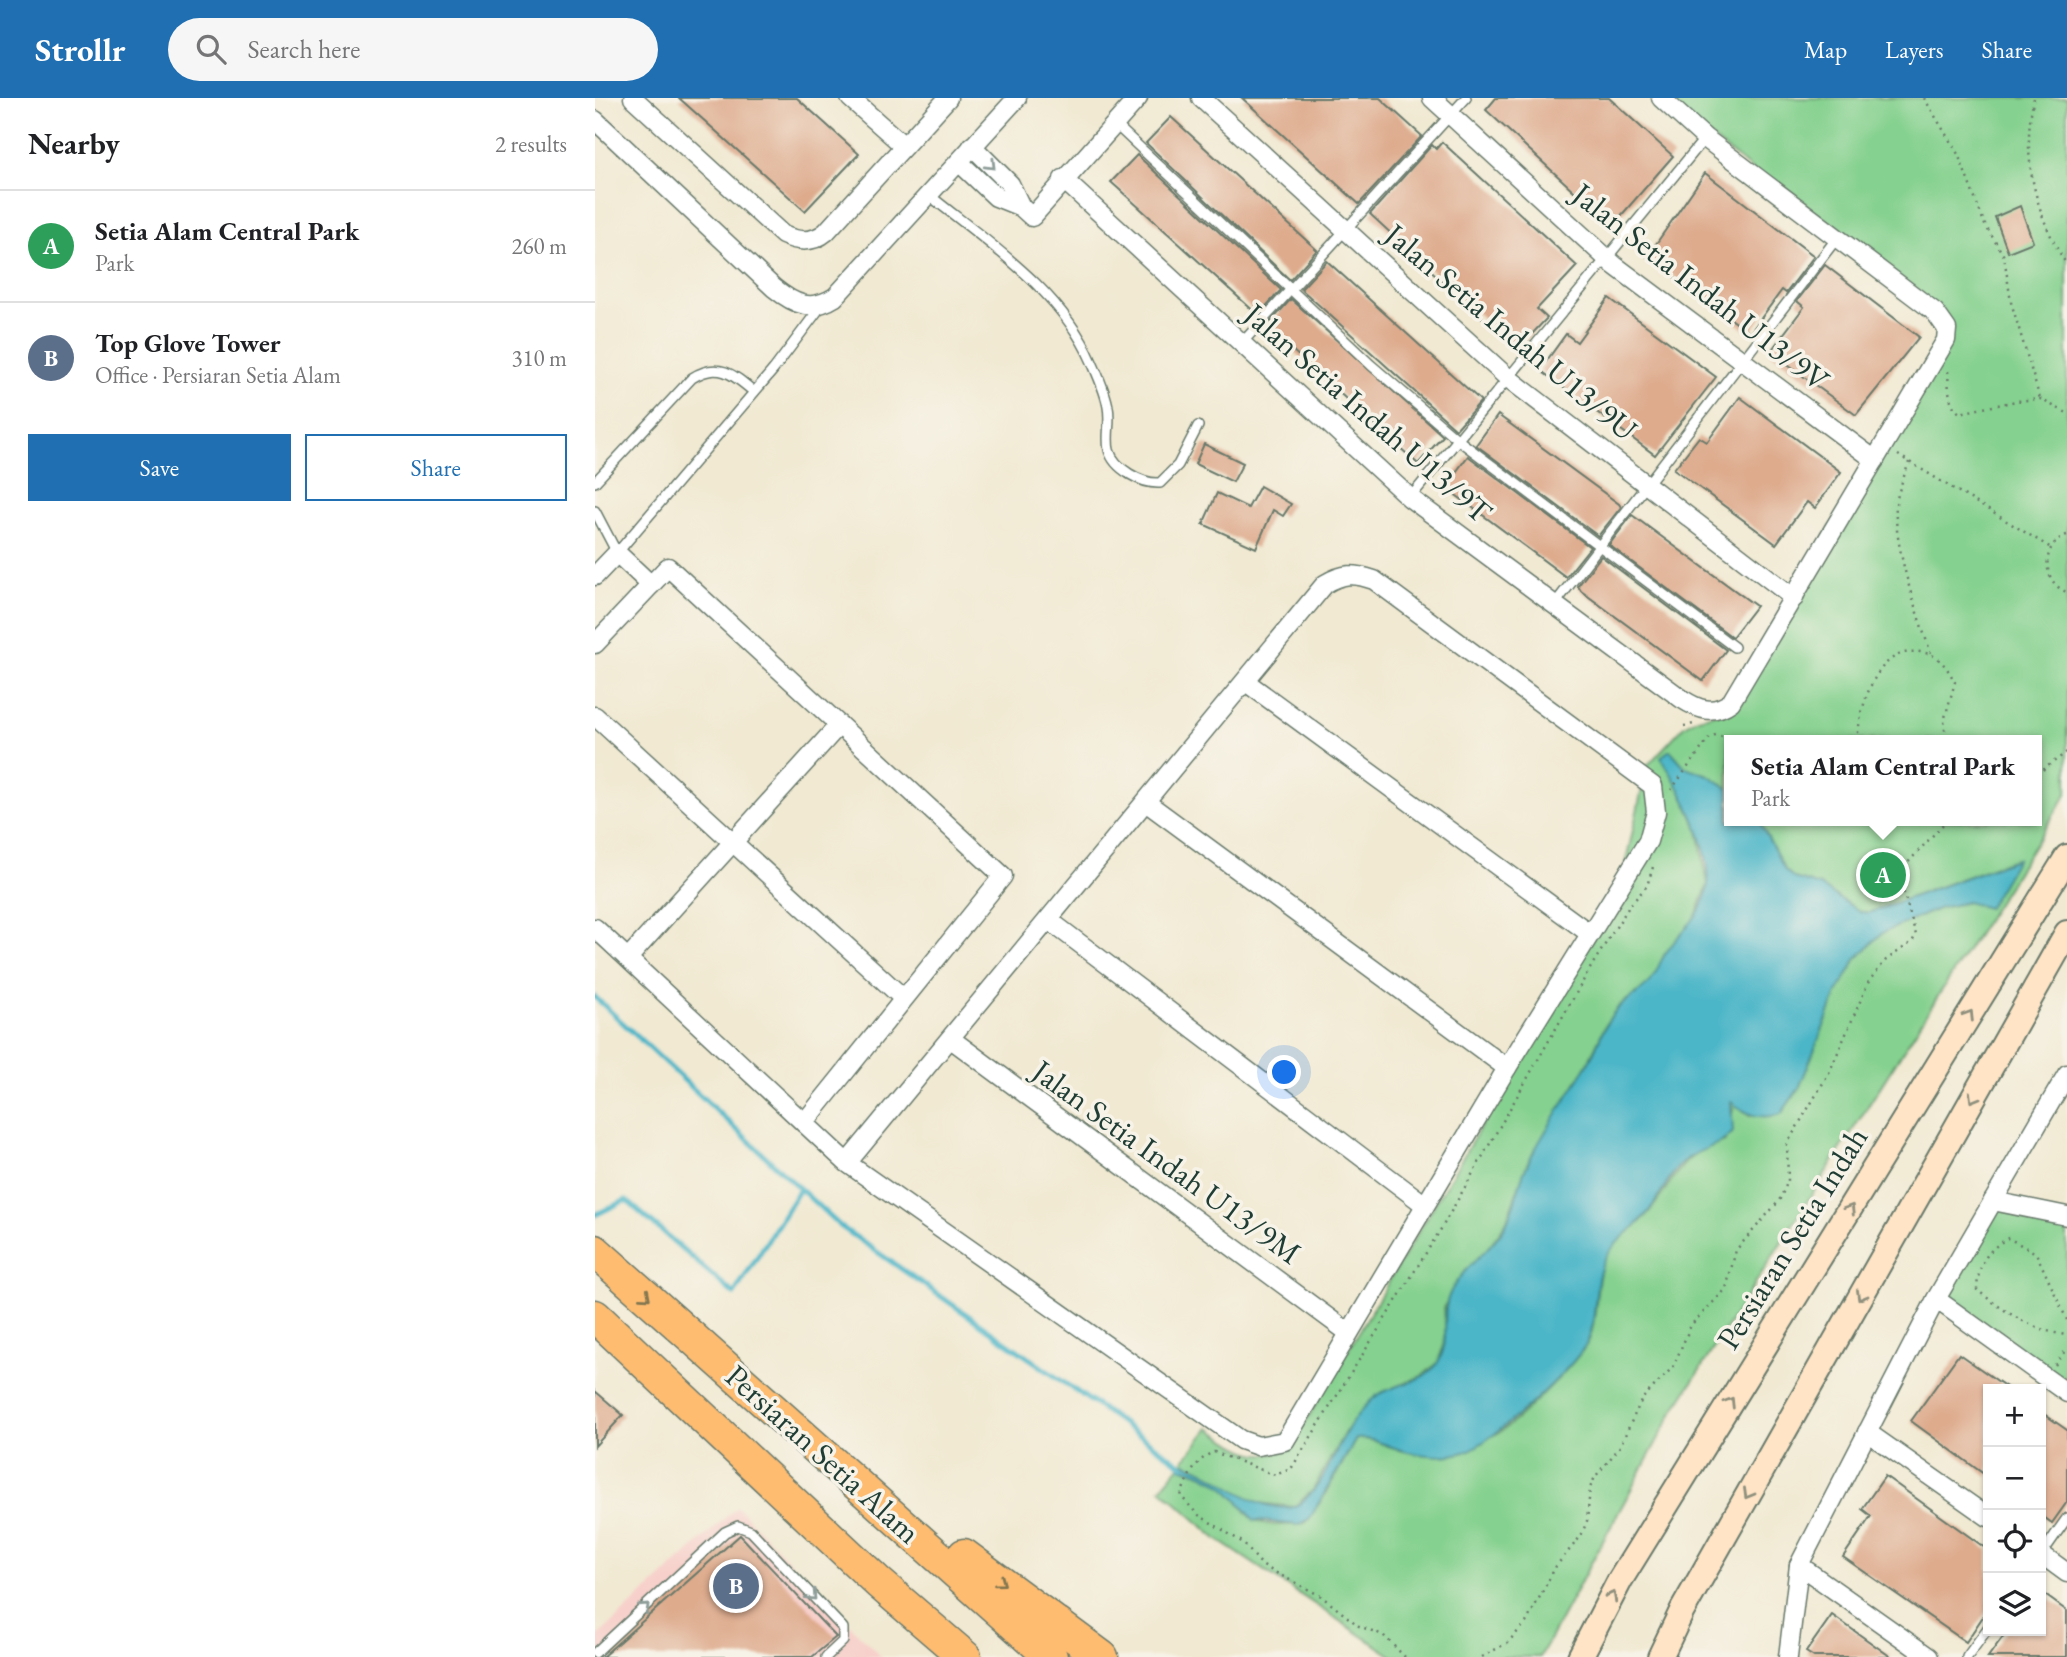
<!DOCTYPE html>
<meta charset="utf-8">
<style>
body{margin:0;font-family:"EB Garamond",serif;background:#f6f6f6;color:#202124}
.controls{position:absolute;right:21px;bottom:21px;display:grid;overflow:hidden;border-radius:0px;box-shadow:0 2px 5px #0004}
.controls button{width:63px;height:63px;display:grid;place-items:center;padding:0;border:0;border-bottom:2px solid #e0e0e0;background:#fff;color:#202124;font:35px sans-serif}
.you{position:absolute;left:690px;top:975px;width:24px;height:24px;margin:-18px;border:5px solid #fff;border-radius:50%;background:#1a73e8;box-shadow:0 0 0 10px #1a73e833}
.badge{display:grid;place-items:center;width:46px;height:46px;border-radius:50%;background:#1f6fb2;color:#fff;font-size:23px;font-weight:700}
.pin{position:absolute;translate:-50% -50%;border:4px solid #fff;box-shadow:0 2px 7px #0006}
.popup{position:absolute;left:1129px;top:637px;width:318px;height:91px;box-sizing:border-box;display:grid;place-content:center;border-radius:0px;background:#fff;filter:drop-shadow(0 2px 5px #0005);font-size:23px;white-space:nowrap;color:#757577}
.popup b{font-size:26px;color:#202124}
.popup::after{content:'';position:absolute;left:50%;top:100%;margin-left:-14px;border:14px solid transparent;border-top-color:#fff}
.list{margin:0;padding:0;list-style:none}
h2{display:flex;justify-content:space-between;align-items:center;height:91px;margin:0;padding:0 28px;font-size:30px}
h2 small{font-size:23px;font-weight:400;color:#757577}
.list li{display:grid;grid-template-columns:46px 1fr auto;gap:21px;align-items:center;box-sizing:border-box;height:112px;padding:0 28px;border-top:2px solid #e0e0e0}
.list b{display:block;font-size:26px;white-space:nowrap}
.list p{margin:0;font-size:23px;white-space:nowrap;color:#757577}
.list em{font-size:23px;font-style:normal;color:#757577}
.actions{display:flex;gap:14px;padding:21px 28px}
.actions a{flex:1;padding:16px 0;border:2px solid #1f6fb2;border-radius:0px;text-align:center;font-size:24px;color:#1f6fb2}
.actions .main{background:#1f6fb2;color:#fff}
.icon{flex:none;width:38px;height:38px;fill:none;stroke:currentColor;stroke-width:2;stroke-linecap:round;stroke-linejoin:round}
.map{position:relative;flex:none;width:1472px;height:1559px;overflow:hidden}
header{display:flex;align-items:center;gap:42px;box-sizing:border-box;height:98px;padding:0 35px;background:#1f6fb2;color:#fff}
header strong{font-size:33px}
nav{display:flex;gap:38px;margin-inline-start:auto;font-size:24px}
.search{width:490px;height:63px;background:#f6f6f6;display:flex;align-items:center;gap:18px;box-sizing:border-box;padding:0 24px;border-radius:38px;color:#757577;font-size:26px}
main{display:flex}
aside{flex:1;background:#fff}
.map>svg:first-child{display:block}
.built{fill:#f7d0cb}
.green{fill:#85d18f;stroke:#528762;stroke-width:2;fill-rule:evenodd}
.water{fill:#4bb6c8;stroke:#357a7e;stroke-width:2}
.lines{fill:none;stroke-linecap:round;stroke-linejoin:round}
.stream{stroke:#4bb6c8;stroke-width:5}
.building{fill:#deab8d}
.lane-casing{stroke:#68796b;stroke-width:12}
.street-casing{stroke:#68796b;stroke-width:21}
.secondary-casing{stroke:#68796b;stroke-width:28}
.highway-casing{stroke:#68796b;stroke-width:35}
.path{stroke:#68796b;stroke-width:2.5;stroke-dasharray:2 5;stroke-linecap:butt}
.lane{stroke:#fff;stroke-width:9}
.street{stroke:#fff;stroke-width:18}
.secondary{stroke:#ffe4c6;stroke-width:24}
.highway{stroke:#febc71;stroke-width:32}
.oneway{stroke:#8f9e9a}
.oneway2{stroke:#8f907d}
.oneway3{stroke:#83764f}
.labels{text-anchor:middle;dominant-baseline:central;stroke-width:7;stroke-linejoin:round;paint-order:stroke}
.street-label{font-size:32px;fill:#1f3d34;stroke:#f7f3e8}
</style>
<header>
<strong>Strollr</strong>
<div class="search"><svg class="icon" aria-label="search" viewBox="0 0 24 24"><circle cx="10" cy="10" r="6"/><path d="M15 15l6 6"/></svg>Search here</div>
<nav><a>Map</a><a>Layers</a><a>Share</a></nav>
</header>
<main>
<aside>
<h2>Nearby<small>2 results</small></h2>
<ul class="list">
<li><span class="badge" style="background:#2e9e5b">A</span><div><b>Setia Alam Central Park</b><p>Park</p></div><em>260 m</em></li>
<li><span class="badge" style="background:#5c6f8a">B</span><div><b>Top Glove Tower</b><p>Office · Persiaran Setia Alam</p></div><em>310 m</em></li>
</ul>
<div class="actions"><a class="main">Save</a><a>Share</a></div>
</aside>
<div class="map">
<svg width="1472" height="1559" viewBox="0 0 1472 1559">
<rect width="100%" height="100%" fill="#f7f3e8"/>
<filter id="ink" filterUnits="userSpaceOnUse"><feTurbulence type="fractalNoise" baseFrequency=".0143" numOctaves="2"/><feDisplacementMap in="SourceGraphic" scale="14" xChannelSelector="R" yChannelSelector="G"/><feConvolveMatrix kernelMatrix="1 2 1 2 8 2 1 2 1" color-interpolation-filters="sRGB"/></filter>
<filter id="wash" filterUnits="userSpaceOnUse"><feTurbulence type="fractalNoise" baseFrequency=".00686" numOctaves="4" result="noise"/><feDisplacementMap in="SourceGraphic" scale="28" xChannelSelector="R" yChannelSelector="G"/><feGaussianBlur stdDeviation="1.57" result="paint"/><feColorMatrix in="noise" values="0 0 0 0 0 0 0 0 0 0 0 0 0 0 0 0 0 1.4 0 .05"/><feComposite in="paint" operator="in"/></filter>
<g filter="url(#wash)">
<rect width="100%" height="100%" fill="#f1e9d2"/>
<!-- built -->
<polygon class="built" points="142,1409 286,1559 0,1559 0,1541"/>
<!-- green -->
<g class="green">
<path d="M1081 0H1472V696L1078 1314 945 1559H799L623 1442 566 1391 614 1330C643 1349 660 1366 695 1350L1024 796 1052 668 1089 628 1103 620 1127 614 1354 227 1075 7ZM1134 642H1442V723H1164L1190 772 1199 780 1225 788 1264 813 1273 815 1420 761 1372 804 1345 810 1287 835 1262 860 1243 893 1204 990 1186 1016 1154 1017 1135 1002 1138 1012 1130 1043C1079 1057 1080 1087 1048 1121 1038 1132 1021 1141 1013 1154 997 1181 1005 1215 994 1242 986 1260 923 1323 905 1334 898 1339 832 1355 823 1355 800 1355 783 1339 761 1341L728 1400 710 1425C696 1427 672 1429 660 1422 652 1418 646 1405 639 1397 625 1382 605 1375 586 1369L590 1365 663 1405 699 1409 718 1392 750 1334 797 1290 827 1278 843 1265 851 1240 849 1208 910 1127 933 1064 992 967 1012 924 1024 908 1051 888 1062 874 1069 857 1100 821 1113 786 1103 732 1084 688 1066 659 1075 652 1090 669 1113 677 1134 691Z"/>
<polygon points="1398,1103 1472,1118 1472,1295 1341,1201"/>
</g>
<!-- water -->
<path class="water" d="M1075 652 1090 669 1113 677 1134 691V723H1164L1190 772 1199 780 1225 788 1264 813 1273 815 1422 761 1393 810 1372 804 1345 810 1287 835 1262 860 1243 893 1204 990 1186 1016C1165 1022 1152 1017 1136 1004L1138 1034C1124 1050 1100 1051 1085 1067 1072 1080 1063 1104 1049 1119 1039 1131 1024 1140 1015 1153 996 1177 1004 1212 994 1240 985 1266 897 1345 870 1354 848 1361 818 1357 797 1349 783 1344 776 1340 761 1341L715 1420 703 1427 659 1422C639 1397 620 1376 585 1369L590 1365C628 1377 658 1415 699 1409 732 1391 739 1347 761 1319 769 1310 777 1299 788 1294 806 1285 832 1283 843 1264 857 1241 844 1216 856 1193 869 1167 896 1153 910 1128 921 1108 923 1084 934 1063 951 1029 975 997 994 964 1001 951 1005 938 1012 925 1021 908 1035 901 1050 889 1060 881 1062 869 1069 858 1084 832 1109 821 1113 787 1117 748 1086 691 1066 659Z"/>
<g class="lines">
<!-- stream -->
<g class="stream">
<polyline points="0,899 245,1128 587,1367"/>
<polyline points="0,1117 31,1102 139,1196 205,1091"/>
</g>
</g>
<g id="blocks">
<!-- building -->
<g class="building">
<polygon points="84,0 202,0 264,56 210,113"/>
<polygon points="647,0 785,0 827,38 764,106"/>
<polygon points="901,0 1014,0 1078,58 1017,128 891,12"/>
<polygon points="576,19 722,152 695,182 551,45"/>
<polygon points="847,44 982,168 942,211 952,220 922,252 775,116 837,47 841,51"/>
<polygon points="542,57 686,192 663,217 516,84"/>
<polygon points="1110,75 1219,158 1191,195 1187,192 1155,235 1052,159"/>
<polygon points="1425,108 1438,144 1413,154 1400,119"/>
<polygon points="732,163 886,303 861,331 706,191"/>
<polygon points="1230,167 1324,239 1261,317 1175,254 1209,209 1202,203"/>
<polygon points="1014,200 1121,279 1060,357 945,272 971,236 982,244"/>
<polygon points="696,201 848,338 823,366 675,232 673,227"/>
<polygon points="1145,299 1246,374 1220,410 1212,404 1181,446 1079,371 1104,339 1112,344"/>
<polygon points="903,317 1024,406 1026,409 1003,438 881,347"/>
<polygon points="609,346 648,365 638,384 600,366"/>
<polygon points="873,358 995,449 971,479 850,389"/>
<polygon points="665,388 696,406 688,418 678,412 661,450 608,426 622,395 653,410"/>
<polygon points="1037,417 1161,508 1137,539 1014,447"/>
<polygon points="1006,458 1131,552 1108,583 986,493 983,488"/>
<polygon points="1364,1256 1414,1291 1393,1291 1393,1379 1316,1323"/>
<polygon points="0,1293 28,1317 0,1348"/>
<polygon points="1446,1314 1472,1332 1472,1404 1457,1425 1446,1417"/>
<polygon points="1290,1378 1393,1452 1393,1511 1371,1544 1248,1459 1276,1418 1267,1411"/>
<polygon points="145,1437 241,1539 217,1559 7,1559"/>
<polygon points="1446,1494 1472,1513 1472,1559 1393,1559 1412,1533 1446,1533"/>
<polygon points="1237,1517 1296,1559 1219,1559 1211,1554"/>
</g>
</g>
</g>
<g filter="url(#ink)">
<use href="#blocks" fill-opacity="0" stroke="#68796b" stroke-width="2"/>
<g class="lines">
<!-- lane casing -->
<g class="lane-casing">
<g id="lane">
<polyline points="520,26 776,267 862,341 1139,549"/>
<path d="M334 97C393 145 466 192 497 264 503 278 511 295 513 309 516 323 511 338 514 352 519 371 547 386 565 385L583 367 603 328"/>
<polyline points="646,246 871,0"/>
<path d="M0 384 97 280C123 263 138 276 159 294"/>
<polyline points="815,400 1110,40"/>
<polyline points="0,413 22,455 179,271 227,207"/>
<polyline points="959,507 1242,140"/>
<polyline points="1446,1457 1472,1420"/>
<polyline points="0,1555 130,1434 143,1428 156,1433 248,1530 248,1543 231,1559"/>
<polyline points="1372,1559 1393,1530"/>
</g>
</g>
<!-- street casing -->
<g class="street-casing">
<g id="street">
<path d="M38 0 188 137C203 144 218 145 231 134L353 0"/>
<polyline points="255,0 309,48"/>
<polyline points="606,0 913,280 1199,500"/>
<polyline points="837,0 1019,167 1280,362"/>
<path d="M0 22 179 190C200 207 216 214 240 199L422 0"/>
<polyline points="377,48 415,86 426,109"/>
<polyline points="364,64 401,99 426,109 437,119 543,0"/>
<path d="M468 81 815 400 1087 601C1104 612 1118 617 1136 604L1351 242 1352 231 1340 214 1110 40 1066 0"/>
<polyline points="0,478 22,455 56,487"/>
<polyline points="0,546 73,469 408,778 209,1025"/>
<polyline points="651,584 994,835"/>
<polyline points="0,618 308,900"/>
<polyline points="552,705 912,970"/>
<polyline points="455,823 830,1107"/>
<path d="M0 830 252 1065 646 1342 663 1348 690 1343 912 970 1053 743 1061 714 1058 688 779 482C759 475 748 475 730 486L252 1065"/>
<polyline points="34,859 244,627"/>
<polyline points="356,941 754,1235"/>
<polyline points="1398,1103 1472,1118"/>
<polyline points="1341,1201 1472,1295"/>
<polyline points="1272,1334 1393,1419"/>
<polyline points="1446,1456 1472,1475"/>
<polyline points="1204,1467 1334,1559"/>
<polyline points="1193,1559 1204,1467 1341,1201 1472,976"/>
</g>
</g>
<!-- secondary casing -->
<g class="secondary-casing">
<g id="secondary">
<polyline points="985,1559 1025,1482 1472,759"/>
<polyline points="1065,1559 1087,1513 1472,835"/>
</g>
</g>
<!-- highway casing -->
<g class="highway-casing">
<g id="highway">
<polyline points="0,1153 456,1559"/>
<polyline points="0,1218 284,1485 370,1559"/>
<polyline points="369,1457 507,1559"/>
</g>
</g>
<!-- path -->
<g class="path">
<polyline points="1329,0 1363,56 1390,127 1409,158 1416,204 1445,301"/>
<path d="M1439 0C1425 57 1441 119 1472 167"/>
<path d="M1353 273C1354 288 1352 306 1365 315L1421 303 1445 301 1472 315"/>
<polyline points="1303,357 1456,450"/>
<path d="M1314 364C1310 377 1303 392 1301 406 1298 446 1322 517 1336 555"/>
<path d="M1472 437C1446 445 1446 485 1472 494"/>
<polyline points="1089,628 1099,626"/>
<path d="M1262 642C1266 607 1280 549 1325 554 1344 556 1351 568 1360 584L1349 623 1351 642"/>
<polyline points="1442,676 1472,654"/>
<polyline points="1076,692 1115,639 1123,636 1134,645"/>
<path d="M1472 1222 1441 1155 1413 1140C1391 1153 1383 1166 1382 1192 1409 1213 1437 1233 1472 1237"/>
<polyline points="1460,1267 1472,1250"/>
<path d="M810 1559 788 1537 764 1528 726 1498 668 1468 647 1444 602 1416 586 1398C591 1381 602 1360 619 1354L680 1377 696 1371 846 1131 999 864 1035 807 1052 788 1058 769"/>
<polyline points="887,1559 912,1545 931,1525 961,1468 986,1438 992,1423 995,1390 1000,1379 1024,1350 1047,1301 1078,1269 1096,1227 1131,1191 1141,1152 1184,1103 1193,1083 1192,1046 1234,975 1274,883 1291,862 1317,844 1321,837 1305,782 1308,770 1351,723"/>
</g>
<!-- lane -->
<use href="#lane" class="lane"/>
<!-- street -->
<use href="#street" class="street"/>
<!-- secondary -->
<use href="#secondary" class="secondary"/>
<!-- highway -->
<use href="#highway" class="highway"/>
</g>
<!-- one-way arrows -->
<defs><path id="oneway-chevron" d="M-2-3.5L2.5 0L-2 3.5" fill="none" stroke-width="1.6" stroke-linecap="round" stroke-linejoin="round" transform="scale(1.75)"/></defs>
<g class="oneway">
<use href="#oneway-chevron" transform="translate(396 67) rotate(45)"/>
<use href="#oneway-chevron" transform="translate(217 1498) rotate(47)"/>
<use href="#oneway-chevron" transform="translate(50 1509) rotate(-43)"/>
</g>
<g class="oneway2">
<use href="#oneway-chevron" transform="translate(1374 917) rotate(-58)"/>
<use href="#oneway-chevron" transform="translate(1378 1000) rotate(120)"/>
<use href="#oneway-chevron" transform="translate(1255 1111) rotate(-58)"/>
<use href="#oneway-chevron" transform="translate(1266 1198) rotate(120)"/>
<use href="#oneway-chevron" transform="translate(1135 1304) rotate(-58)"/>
<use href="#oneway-chevron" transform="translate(1153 1396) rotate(120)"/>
<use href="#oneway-chevron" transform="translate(1017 1498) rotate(-62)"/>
</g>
<g class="oneway3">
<use href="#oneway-chevron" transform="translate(51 1198) rotate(41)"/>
<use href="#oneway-chevron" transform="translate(406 1484) rotate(36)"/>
</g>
</g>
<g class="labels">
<!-- street labels -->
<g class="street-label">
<text transform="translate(1106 189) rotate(38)">Jalan Setia Indah U13/9V</text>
<text transform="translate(916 234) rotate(40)">Jalan Setia Indah U13/9U</text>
<text transform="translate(773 315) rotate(41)">Jalan Setia Indah U13/9T</text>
<text transform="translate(572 1064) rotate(36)">Jalan Setia Indah U13/9M</text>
<text transform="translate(1197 1140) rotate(-58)">Persiaran Setia Indah</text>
<text transform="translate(228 1356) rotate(42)">Persiaran Setia Alam</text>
</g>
</g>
</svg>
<div class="controls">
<button>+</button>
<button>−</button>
<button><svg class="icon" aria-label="locate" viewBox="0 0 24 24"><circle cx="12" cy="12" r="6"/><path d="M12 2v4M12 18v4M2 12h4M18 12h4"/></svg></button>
<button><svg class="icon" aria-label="layers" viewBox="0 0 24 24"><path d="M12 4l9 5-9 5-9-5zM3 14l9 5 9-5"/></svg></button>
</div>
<div class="you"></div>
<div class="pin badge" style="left:1288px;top:777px;background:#2e9e5b">A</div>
<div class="popup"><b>Setia Alam Central Park</b>Park</div>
<div class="pin badge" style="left:141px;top:1488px;background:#5c6f8a">B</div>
</div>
</main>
